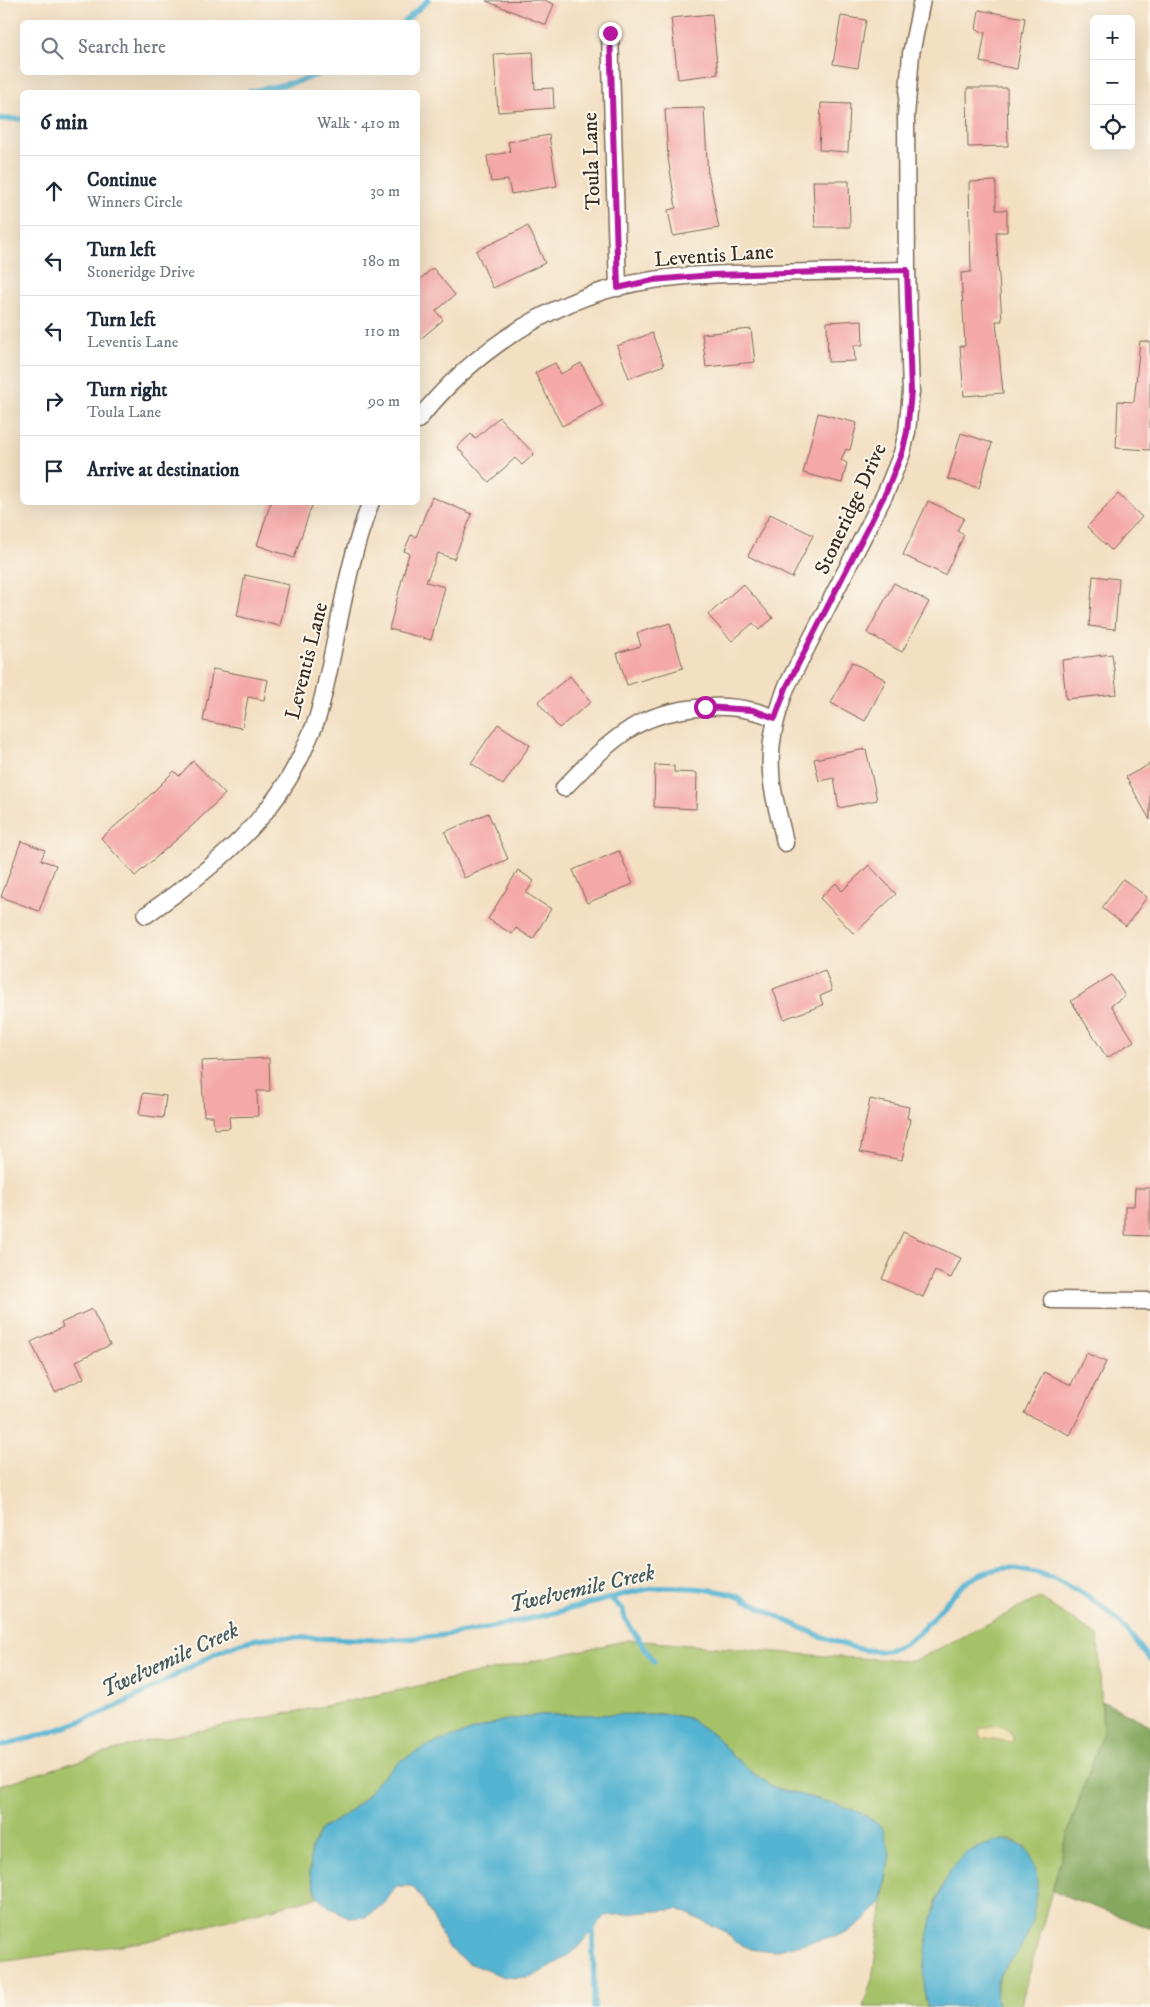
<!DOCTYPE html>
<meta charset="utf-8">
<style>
body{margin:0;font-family:"IM FELL DW Pica",serif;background:#f6f6f7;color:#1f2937}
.controls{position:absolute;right:15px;top:15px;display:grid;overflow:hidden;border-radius:8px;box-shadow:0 5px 20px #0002}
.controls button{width:45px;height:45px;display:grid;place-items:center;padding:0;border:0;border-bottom:1px solid #e0e1e3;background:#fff;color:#1f2937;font:25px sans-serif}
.stop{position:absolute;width:15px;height:15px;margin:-11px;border:4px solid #b5179e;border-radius:50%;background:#fff}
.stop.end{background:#b5179e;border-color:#fff;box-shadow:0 1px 5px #0008}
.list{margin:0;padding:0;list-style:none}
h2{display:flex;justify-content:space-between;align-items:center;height:65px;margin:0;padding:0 20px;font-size:21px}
h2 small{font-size:16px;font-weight:400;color:#747a83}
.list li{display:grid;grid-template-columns:32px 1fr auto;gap:15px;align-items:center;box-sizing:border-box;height:70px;padding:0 20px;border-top:1px solid #e0e1e3}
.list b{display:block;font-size:19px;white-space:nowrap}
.list p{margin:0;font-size:16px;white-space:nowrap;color:#747a83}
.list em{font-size:16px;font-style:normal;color:#747a83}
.icon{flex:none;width:28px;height:28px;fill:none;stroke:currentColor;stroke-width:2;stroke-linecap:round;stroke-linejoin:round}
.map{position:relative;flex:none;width:1150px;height:2007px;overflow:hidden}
.search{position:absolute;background:#fff;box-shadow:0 5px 20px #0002;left:20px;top:20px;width:400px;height:55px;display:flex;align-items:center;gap:12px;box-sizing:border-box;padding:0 18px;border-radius:8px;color:#747a83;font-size:19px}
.panel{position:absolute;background:#fff;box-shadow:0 5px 20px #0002;left:20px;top:90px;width:400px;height:415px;border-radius:8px}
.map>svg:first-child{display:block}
.green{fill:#a6c269;stroke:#707644}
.forest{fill:#84a85d;stroke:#60693e}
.sand{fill:#eeda9e;stroke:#94825e}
.water{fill:#54b4d2;stroke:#486f78}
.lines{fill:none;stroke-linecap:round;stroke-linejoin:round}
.stream{stroke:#54b4d2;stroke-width:5.5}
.building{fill:#f4a9a7}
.minor-casing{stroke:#7b6957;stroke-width:19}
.minor{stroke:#fff;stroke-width:16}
.route{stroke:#b5179e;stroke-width:6}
.labels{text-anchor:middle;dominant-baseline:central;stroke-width:4;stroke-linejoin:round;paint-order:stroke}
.street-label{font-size:21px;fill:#3b2a1e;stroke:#fbf7ec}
.water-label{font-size:22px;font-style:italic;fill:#445a5d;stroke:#fbf7ec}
</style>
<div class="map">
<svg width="1150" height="2007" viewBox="0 0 1150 2007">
<rect width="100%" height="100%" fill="#fbf7ec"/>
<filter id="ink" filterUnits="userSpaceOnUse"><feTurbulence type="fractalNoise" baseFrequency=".02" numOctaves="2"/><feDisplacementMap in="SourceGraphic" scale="10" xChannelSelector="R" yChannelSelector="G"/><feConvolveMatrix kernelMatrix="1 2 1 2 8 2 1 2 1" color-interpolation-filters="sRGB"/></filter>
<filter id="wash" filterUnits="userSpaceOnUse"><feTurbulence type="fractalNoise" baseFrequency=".0096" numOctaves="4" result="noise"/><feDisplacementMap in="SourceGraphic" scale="20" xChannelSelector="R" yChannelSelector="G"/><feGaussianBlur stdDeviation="1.12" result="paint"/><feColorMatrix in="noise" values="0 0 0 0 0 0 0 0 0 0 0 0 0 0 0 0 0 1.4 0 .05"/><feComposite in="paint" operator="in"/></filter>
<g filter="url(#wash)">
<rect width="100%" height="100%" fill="#f3dfc2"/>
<!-- green -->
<polygon class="green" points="1039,1598 1098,1636 1103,1732 1069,1829 1020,2007 998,2007 996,1995 1000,1974 1015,1955 1027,1935 1037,1894 1025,1847 1013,1840 1002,1840 937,1897 927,1946 925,1998 928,2007 863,2007 872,1979 890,1853 840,1805 775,1788 753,1773 733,1756 715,1736 688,1718 667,1714 539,1715 453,1737 429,1745 400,1761 378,1781 363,1800 342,1817 321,1829 311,1849 310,1875 318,1897 143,1942 0,1962 0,1785 142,1742 349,1701 629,1640 838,1657 914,1661"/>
<!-- forest -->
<polygon class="forest" points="1102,1701 1150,1725 1150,1928 1052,1891 1069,1829 1103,1732"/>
<!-- sand -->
<path class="sand" d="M997 1725C1005 1726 1012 1732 1013 1740L1011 1742 981 1737 979 1729Z"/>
<!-- water -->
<g class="water">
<polygon points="667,1714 688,1718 715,1736 733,1756 753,1773 775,1788 839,1805 862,1813 882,1827 890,1853 882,1902 866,1919 846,1933 773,1951 749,1948 735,1942 726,1932 678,1909 605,1916 578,1948 554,1965 529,1978 505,1977 466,1962 447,1946 424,1901 412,1886 396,1886 384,1904 365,1917 351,1918 332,1909 318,1897 310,1875 311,1849 321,1829 342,1817 363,1800 378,1781 400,1761 429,1745 501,1721 539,1715"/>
<path d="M1002 1840C1049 1841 1039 1906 1027 1935 1024 1941 1020 1949 1016 1955 1011 1961 1004 1966 1001 1973 995 1983 996 1996 998 2007H928C916 1975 934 1881 960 1858 971 1848 989 1844 1002 1840Z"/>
</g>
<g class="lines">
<!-- stream -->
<g class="stream">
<polyline points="404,22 428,0"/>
<polyline points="249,92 300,81 325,72"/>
<polyline points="0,119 22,119"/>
<polyline points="611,1598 623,1610 625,1619 654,1662"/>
<path d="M0 1746C51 1734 101 1716 147 1691 180 1674 212 1651 248 1641 269 1635 290 1638 311 1638 347 1639 383 1641 418 1638 475 1633 530 1619 585 1605 612 1598 642 1587 671 1587 691 1588 715 1589 734 1595 745 1598 757 1606 767 1611 795 1625 849 1652 879 1651 918 1649 935 1609 961 1587 972 1577 992 1568 1007 1568 1043 1568 1094 1595 1118 1621 1130 1633 1140 1647 1150 1660"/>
<polyline points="593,1930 594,2007"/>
</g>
</g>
<g id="blocks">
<!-- building -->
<g class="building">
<polygon points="544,0 554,4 546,25 486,1"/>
<polygon points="979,10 1025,18 1017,69 980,62 985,32 976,30"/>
<polygon points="712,14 718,74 678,79 671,18"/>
<polygon points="841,16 866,20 858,68 833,64"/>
<polygon points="533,52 535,89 553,88 554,108 498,112 494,54"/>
<polygon points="967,88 1007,88 1008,146 968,147"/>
<polygon points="821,103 850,104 848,152 819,150"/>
<polygon points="704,108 708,177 709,177 719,228 673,236 668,210 676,208 668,158 665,109"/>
<polygon points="549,135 557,186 511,194 508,180 491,182 487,156 510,152 508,142"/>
<polygon points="813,181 849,181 850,227 815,227"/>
<polygon points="996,181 996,210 1007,210 1007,232 996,232 1002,321 996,321 1003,393 964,396 960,346 965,346 961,273 971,272 969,182"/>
<polygon points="528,226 545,263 493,288 476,251"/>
<polygon points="433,268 455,295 436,311 443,320 418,341 418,281"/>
<polygon points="862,320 863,345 854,345 855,361 828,362 827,322"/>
<polygon points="751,329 755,362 706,367 702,334"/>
<polygon points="652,333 664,365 629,378 617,346"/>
<polygon points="1140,341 1150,342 1150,450 1116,448 1118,401 1134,402"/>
<polygon points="555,363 561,374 581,363 603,405 562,426 535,373"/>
<polygon points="818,413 857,423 850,450 846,449 841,460 847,463 842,483 803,473"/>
<polygon points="499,417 534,454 522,465 515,458 489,482 457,447 471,434 475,439"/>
<polygon points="961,433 992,443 979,488 948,479"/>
<polygon points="1118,494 1142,517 1111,550 1087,527"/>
<polygon points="432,497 472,514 454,559 438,553 426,582 445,587 431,640 389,629 409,553 404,551 411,535 416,537"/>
<polygon points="928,501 964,518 957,531 964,535 945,575 903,555"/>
<polygon points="271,502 313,502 294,558 257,545"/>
<polygon points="770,514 813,535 792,578 748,556"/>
<polygon points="245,575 289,585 280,626 237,616"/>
<polygon points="1093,576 1119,579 1115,629 1089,626"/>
<polygon points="894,583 929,602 902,652 867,633"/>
<polygon points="743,584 773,618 759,630 753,623 732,641 708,615"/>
<polygon points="670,623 683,668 627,685 617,653 641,646 637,633"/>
<polygon points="1112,654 1117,694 1066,699 1062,660"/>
<polygon points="852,662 886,680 865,721 831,703"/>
<polygon points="213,669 268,680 264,700 248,697 242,728 203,721"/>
<polygon points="570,676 591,702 559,728 538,702"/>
<polygon points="498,724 530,745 503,785 471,763"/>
<polygon points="866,749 877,800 839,808 834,778 819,781 814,759"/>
<polygon points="193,761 225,794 194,824 135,876 101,838 142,803 174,771 179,776"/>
<polygon points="1150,764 1150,820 1126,777"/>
<polygon points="655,765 674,766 674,772 697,773 696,809 654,807"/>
<polygon points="488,813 508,859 464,878 445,832"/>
<polygon points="21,841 45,850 41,860 56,865 39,911 1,897"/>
<polygon points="619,851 633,884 587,903 573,870"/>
<polygon points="869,865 896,894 854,934 820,898 836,883 842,891"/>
<polygon points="518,870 534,881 526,893 551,909 533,939 516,928 512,934 488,919"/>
<polygon points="1123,879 1147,897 1126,926 1102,908"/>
<polygon points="825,970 832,991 820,996 823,1005 784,1019 773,989"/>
<polygon points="1112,975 1125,996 1111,1005 1134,1041 1107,1058 1071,1001"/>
<polygon points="269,1058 270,1091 257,1091 258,1116 229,1117 230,1128 214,1129 213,1116 204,1116 201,1061"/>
<polygon points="143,1093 166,1096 163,1118 139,1115"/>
<polygon points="870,1099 909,1107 907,1118 910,1119 902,1160 860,1152"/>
<polygon points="1135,1188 1150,1188 1150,1236 1125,1235 1125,1206 1134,1206"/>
<polygon points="903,1232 961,1258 951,1278 935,1271 923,1297 882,1279"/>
<polygon points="92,1309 110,1345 76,1361 84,1378 55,1392 31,1342 63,1327 61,1323"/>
<polygon points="1086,1353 1106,1362 1070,1435 1024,1413 1044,1372 1071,1385"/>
</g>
</g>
</g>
<g filter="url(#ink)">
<use href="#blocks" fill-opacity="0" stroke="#7b6957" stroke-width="1"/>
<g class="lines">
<!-- minor casing -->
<g class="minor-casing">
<g id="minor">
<polyline points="610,33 618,288"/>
<path d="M418 420C475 348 560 293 653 280 691 274 729 274 767 273 814 272 861 271 907 270"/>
<path d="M564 788C585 766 607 743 633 727 665 708 718 702 753 711 761 712 768 716 775 718"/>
<path d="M785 843C781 821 771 793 771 771 769 742 776 716 786 688L886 492 902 453 907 432 911 392 907 270 906 116 911 54 922 0"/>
<path d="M146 915C213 868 277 818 308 740 312 731 317 721 319 712 338 642 344 570 371 502"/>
<polyline points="1052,1300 1150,1301"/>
</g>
</g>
<!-- minor -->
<use href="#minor" class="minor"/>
</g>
</g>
<g class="lines" filter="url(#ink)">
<!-- route -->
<polyline class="route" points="610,33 618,288 653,280 712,275 907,270 911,392 907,432 902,453 886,492 786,688 775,718 753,710 705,707"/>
</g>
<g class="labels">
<!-- street labels -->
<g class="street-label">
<text transform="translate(592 161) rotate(-92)">Toula Lane</text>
<text transform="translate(714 256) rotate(-4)">Leventis Lane</text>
<text transform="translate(851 509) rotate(-65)">Stoneridge Drive</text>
<text transform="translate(307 661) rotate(-76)">Leventis Lane</text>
</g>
<!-- water labels -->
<g class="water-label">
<text transform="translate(582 1589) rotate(-13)">Twelvemile Creek</text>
<text transform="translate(170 1660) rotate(-25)">Twelvemile Creek</text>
</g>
</g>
</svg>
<div class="controls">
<button>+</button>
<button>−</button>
<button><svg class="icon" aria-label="locate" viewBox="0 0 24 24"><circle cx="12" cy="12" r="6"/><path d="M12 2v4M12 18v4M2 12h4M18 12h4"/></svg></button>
</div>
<div class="stop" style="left:705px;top:707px"></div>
<div class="stop end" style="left:610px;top:33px"></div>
<div class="search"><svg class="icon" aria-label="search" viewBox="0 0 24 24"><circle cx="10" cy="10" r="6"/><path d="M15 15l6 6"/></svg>Search here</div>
<section class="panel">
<h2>6 min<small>Walk · 410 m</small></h2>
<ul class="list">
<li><svg class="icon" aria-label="ahead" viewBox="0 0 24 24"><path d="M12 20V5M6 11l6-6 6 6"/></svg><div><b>Continue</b><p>Winners Circle</p></div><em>30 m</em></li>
<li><svg class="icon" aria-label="left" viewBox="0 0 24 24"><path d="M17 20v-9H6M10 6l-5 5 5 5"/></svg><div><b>Turn left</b><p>Stoneridge Drive</p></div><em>180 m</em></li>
<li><svg class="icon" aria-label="left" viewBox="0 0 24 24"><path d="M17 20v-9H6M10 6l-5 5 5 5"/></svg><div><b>Turn left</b><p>Leventis Lane</p></div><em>110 m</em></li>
<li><svg class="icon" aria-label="right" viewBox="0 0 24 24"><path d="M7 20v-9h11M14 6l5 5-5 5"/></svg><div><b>Turn right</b><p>Toula Lane</p></div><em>90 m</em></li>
<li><svg class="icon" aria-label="arrive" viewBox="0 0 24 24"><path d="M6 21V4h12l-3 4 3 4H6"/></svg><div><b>Arrive at destination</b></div></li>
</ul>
</section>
</div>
